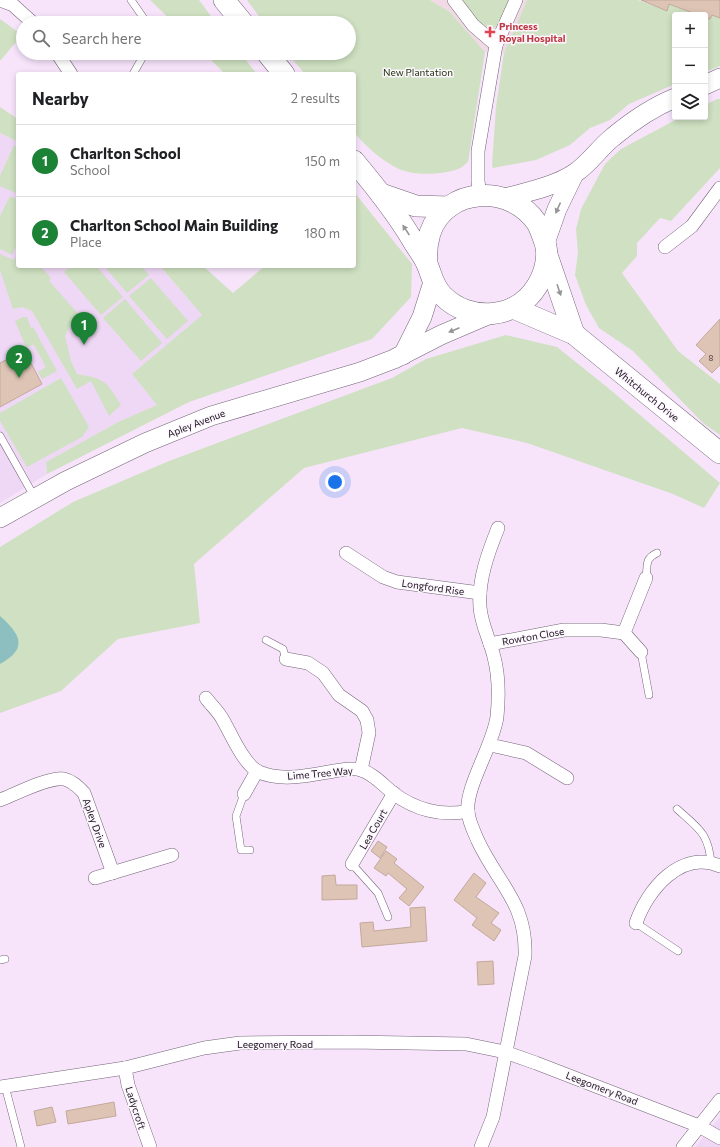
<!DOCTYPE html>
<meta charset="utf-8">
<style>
body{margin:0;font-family:Commissioner,sans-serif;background:#f6f6f6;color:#202124}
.controls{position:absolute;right:12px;top:12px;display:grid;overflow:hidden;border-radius:4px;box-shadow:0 2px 6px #0003}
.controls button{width:36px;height:36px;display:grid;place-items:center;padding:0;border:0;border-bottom:1px solid #e0e0e0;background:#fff;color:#202124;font:20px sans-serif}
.you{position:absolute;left:335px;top:482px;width:14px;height:14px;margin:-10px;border:3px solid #fff;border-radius:50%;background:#1a73e8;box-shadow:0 0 0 6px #1a73e833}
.badge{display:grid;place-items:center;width:26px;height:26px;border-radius:50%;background:#1b8236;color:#fff;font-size:13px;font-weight:700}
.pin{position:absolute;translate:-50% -33px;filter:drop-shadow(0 1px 2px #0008)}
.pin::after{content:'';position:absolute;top:21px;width:14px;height:12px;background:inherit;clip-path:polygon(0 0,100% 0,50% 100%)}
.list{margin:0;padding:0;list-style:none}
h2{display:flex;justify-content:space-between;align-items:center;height:52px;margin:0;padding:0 16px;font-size:17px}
h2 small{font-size:13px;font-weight:400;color:#757577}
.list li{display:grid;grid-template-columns:26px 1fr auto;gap:12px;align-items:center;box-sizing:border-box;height:72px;padding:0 16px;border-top:1px solid #e0e0e0}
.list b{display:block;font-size:15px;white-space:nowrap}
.list p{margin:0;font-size:13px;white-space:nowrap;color:#757577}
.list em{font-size:13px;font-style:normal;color:#757577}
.icon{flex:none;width:22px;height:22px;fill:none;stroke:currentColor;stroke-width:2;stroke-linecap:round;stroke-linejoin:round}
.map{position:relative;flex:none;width:720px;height:1147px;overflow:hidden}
.search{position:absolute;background:#fff;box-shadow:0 2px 6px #0003;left:16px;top:16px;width:340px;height:44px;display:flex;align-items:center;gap:10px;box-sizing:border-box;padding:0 14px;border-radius:22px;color:#757577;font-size:15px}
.panel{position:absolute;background:#fff;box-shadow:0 2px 6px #0003;left:16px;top:72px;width:340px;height:196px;border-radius:4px}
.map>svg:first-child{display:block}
.built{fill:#efd8f5}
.medical{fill:#f1dae5}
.green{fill:#cfe1c2}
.water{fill:#8dbfc0}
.building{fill:#dec4b5;stroke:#c3a99a}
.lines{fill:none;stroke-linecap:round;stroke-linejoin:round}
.lane-casing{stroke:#736377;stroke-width:8}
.street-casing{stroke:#736377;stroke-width:14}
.secondary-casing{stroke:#736377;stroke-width:20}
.primary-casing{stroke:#736377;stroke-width:22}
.lane{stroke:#fff;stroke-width:7}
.street{stroke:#fff;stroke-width:13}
.secondary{stroke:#fff;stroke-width:19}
.primary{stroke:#fff;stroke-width:21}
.oneway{fill:#979498}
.health-dot{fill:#e0444e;stroke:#fdf6ff;stroke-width:1.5}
.labels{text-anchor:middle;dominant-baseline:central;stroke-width:3;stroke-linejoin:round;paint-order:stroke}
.number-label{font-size:8px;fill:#4a3e40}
.health-label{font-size:10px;font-weight:bold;fill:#be3a42;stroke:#fdf6ff;text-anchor:start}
.park-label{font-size:10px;fill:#193100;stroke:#fdf6ff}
.street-label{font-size:10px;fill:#181219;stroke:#fdf6ff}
</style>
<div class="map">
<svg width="720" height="1147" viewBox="0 0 720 1147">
<rect width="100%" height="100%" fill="#f7e4fb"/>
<!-- built -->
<g class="built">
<polygon points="0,133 18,142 18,266 160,266 202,315 132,374 158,405 118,422 46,462 47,474 0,503"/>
<polygon points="720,1117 720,1147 695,1147"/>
</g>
<!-- medical -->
<polygon class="medical" points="430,0 527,0 504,53 485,52 450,12"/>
<!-- green -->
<g class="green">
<polygon points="150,0 199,0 216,23 174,23"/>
<path d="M247 0H430L450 12 485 52 468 162C465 164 462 168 458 169 443 175 411 176 397 168 380 159 366 147 354 132V74H305L287 53H349V23H264Z"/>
<polygon points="461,0 511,0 499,25 491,29 481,25"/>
<polygon points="527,0 638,0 667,11 669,4 698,15 675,15 675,84 629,104 610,120 590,128 570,145 536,160 493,168 492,165 496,107 504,53"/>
<polygon points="712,15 720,18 720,66 705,72 705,18 710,19"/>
<polygon points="0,19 22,35 0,61"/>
<polygon points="204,53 240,53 257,74 225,74"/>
<polygon points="717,99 720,99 720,168 671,221 660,218 637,243 637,256 622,273 678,351 720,384 720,435 703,423 633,351 599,328 586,305 575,275 578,252 576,229 581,209 605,164 621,149 681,117 705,117 705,105"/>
<polygon points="0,107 18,119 18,142 0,133"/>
<polygon points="14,145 18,148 18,194 0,186 0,176"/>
<polygon points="354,192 412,264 411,297 372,339 189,402 47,474 46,462 118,422 157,405 132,374 202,315 160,266 203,266 233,293 265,266 354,266"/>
<polygon points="10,196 18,200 18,243 12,255 0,249 0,216"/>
<path d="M18 253V266H40L51 278 49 281 81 317 71 324 65 336 71 361 77 374C106 379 106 381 121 405L109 416 91 381 77 389 32 311 22 307 13 309 0 270V254L14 260Z"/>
<polygon points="71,266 96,266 123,297 101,315 64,272"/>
<polygon points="104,266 141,266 149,275 127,293"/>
<polygon points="151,278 188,321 167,339 129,296"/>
<polygon points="125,299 162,343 141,361 103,318"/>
<polygon points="23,317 27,317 31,328 33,327 57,371 42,379 38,372 46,367 34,345 26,347 15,321"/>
<polygon points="506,335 557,347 607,387 720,483 704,508 673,494 527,443 462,428 304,468 194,564 200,623 118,639 61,691 0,713 0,547 73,502 169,461 392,378 426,359"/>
<polygon points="61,378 89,427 82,437 27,467 0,421 0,413"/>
</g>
<!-- water -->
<path class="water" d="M0 616C20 634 29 648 0 664Z"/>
<!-- building -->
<g class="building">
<polygon points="641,0 720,0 720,18 712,15 710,19 705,18 705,15 698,15 669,4 667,11"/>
<polygon points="720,319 720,365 712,373 699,361 706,354 696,345"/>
<polygon points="24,350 42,384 0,407 0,363"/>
<polygon points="378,841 387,847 380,858 371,851"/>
<polygon points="386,851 397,859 394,863 424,887 409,906 399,898 407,889 388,873 386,876 374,868"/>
<polygon points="474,873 486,883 476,897 499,913 491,923 501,930 494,941 472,925 477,918 454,900"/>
<polygon points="335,875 336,885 357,885 357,899 322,900 322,876"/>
<polygon points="425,907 427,941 362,947 360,923 373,922 374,931 411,927 410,908"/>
<polygon points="493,961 494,984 478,985 477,962"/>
<polygon points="114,1102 116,1116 68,1124 66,1111"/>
<polygon points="52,1107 56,1122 37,1126 34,1111"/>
</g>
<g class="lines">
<!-- lane casing -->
<g class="lane-casing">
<g id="lane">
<polyline points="131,0 147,23"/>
<polyline points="133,74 145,53"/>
<polyline points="0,436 35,498"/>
<path d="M646 578C648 566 644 559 657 553"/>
<polyline points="266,640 283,649 286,659"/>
<polyline points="641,652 649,695"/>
<polyline points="244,794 236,816 241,850 250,850"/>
<path d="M677 809C698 828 709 833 711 864"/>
<polyline points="352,864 378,893 388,917"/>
<polyline points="636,923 678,951"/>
<polyline points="0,960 5,959"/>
<polyline points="5,1086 21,1147"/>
</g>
</g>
<!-- street casing -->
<g class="street-casing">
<g id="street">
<polyline points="0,0 13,5 33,23"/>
<polyline points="454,0 473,25 496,45"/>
<polyline points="57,53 71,74"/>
<polyline points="480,195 478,181 478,151 496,45 516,0"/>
<polyline points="665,247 692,226 720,188"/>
<polyline points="346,553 383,577 397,582 480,593"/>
<polyline points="490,644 564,630 601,630 624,633"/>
<polyline points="641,652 624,633 646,578"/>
<polyline points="286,659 308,663 323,673 339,695 362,711 367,720 369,733 361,770"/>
<path d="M206 698C211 705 219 712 223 720 231 734 244 765 259 772 282 782 310 775 334 771 342 770 353 767 361 770 374 774 383 785 393 793 414 809 441 817 468 811"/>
<polyline points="490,745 526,753 567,778"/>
<polyline points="244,794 257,771"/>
<path d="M0 800C16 794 48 777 64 779 73 781 78 787 84 793L113 873"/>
<polyline points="352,864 394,793"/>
<polyline points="95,878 172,855"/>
<path d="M636 923C647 890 681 849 720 866"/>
<polyline points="125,1068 128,1085 150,1147"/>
<polyline points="0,1087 125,1068 204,1048 240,1043 351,1042 466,1044 505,1052 536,1063 699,1126 720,1138"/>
<path d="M481 1147 493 1117 525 956C527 903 498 884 478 841 474 832 469 822 468 812 465 787 493 746 497 717 499 697 499 676 494 657 490 640 481 624 480 607 478 580 488 553 498 528"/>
<polyline points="683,1147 720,1100"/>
</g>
</g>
<!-- secondary casing -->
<g class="secondary-casing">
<g id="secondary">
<polyline points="705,85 720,78"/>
<path d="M505 198C527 192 556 186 575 173 590 163 599 148 613 137 631 122 653 107 675 98"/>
<polyline points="545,243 557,209 574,174"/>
<polyline points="403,355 422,317 433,282"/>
<polyline points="0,518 66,481 145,443 211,416 360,372 394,359 441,335 490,314"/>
</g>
</g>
<!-- primary casing -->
<g class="primary-casing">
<g id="primary">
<polyline points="224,0 243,23"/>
<polyline points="267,53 284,74"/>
<path d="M354 161C375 186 396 212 413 241 417 248 422 254 426 262 432 274 432 285 443 296 470 323 517 319 537 286 545 273 550 254 544 240 542 234 540 228 537 223 511 184 446 186 430 233 427 243 426 253 427 263"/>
<polyline points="381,194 416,206 449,207"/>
<polyline points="547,255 574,334"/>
<polyline points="513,308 574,334 720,453"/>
</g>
</g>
<!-- lane -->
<use href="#lane" class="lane"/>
<!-- street -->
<use href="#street" class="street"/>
<!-- secondary -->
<use href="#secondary" class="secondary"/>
<!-- primary -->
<use href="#primary" class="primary"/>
</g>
<!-- one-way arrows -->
<defs><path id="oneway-solid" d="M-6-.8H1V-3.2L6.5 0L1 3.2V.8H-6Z"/></defs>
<g class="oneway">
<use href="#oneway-solid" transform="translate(558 208) rotate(114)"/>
<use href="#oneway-solid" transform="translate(406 230) rotate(-124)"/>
<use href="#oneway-solid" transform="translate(559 290) rotate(71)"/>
<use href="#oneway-solid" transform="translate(454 330) rotate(157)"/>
</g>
<!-- markers -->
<path class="health-dot" d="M488 26h4v4h4v4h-4v4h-4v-4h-4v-4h4z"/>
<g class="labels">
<!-- number labels -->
<g class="number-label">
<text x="711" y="358">8</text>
</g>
<!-- health labels -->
<g class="health-label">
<text x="499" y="26">Princess<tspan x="499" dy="12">Royal Hospital</tspan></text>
</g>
<!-- park labels -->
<g class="park-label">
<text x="418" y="72">New Plantation</text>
</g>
<!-- street labels -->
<g class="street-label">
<text transform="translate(647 394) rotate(39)">Whitchurch Drive</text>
<text transform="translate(196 423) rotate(-21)">Apley Avenue</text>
<text transform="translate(433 587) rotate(8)">Longford Rise</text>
<text transform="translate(533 636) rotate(-10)">Rowton Close</text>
<text transform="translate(320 773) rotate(-5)">Lime Tree Way</text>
<text transform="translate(95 823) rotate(70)">Apley Drive</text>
<text transform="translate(373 829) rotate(-60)">Lea Court</text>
<text x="275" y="1044">Leegomery Road</text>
<text transform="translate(602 1088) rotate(21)">Leegomery Road</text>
<text transform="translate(136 1108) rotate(72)">Ladycroft</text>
</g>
</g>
</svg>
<div class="controls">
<button>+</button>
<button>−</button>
<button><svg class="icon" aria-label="layers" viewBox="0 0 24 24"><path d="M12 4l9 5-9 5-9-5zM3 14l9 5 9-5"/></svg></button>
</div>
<div class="you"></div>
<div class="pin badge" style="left:84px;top:345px">1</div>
<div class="pin badge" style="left:19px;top:378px">2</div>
<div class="search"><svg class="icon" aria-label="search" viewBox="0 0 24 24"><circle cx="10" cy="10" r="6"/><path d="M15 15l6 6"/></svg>Search here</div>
<section class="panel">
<h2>Nearby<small>2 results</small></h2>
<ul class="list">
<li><span class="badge">1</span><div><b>Charlton School</b><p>School</p></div><em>150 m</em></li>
<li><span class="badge">2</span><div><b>Charlton School Main Building</b><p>Place</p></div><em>180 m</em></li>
</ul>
</section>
</div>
